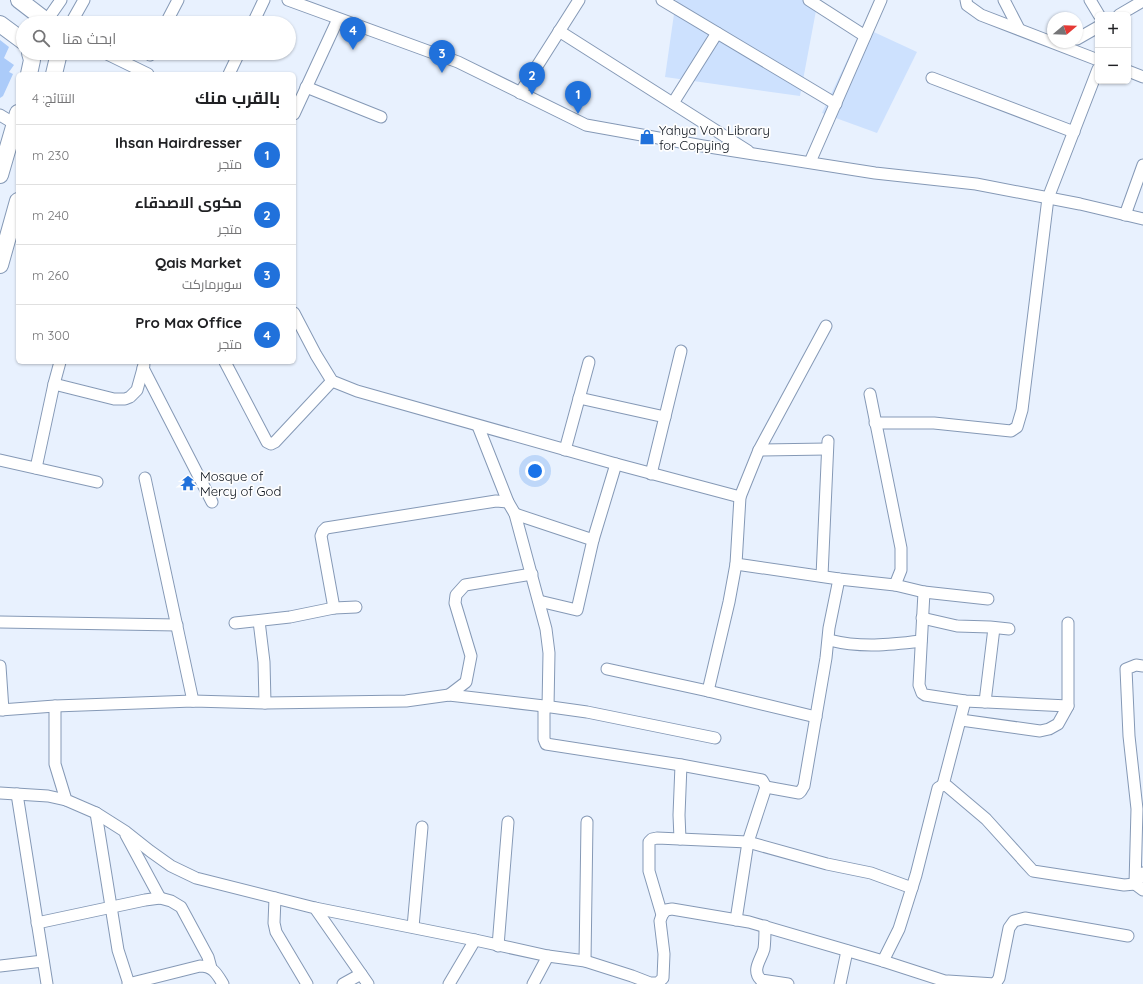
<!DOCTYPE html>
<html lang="ar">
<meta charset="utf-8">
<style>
body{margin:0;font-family:Quicksand,Cairo,sans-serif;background:#f6f6f6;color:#202124;direction:rtl}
.controls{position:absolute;right:12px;top:12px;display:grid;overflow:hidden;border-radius:6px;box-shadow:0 1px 3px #0004}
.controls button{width:36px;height:36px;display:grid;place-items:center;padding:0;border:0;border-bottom:1px solid #e0e0e0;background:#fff;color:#202124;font:20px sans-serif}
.compass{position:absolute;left:1047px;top:12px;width:36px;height:36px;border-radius:50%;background:#fff;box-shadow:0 1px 3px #0004;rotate:71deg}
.you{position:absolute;left:535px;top:471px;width:14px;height:14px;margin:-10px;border:3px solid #fff;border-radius:50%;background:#1a73e8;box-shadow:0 0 0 6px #1a73e833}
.badge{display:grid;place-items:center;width:26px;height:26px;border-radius:50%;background:#2071db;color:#fff;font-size:13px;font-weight:700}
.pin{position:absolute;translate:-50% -33px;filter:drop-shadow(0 1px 2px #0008)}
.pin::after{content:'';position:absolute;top:21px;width:14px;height:12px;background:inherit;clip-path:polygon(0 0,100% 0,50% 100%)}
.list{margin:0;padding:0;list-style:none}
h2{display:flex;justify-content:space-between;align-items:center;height:52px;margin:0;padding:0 16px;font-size:17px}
h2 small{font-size:13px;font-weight:400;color:#757577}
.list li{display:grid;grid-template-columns:26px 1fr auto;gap:12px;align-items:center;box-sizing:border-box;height:60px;padding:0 16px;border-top:1px solid #e0e0e0}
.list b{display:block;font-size:15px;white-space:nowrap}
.list p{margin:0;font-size:13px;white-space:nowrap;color:#757577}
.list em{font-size:13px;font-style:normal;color:#757577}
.icon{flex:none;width:22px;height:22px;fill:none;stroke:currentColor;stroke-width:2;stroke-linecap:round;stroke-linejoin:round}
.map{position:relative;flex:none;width:1143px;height:984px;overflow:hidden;direction:ltr}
.search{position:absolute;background:#fff;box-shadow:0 1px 3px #0004;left:16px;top:16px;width:280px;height:44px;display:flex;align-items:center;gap:10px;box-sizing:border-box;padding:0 14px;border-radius:22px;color:#757577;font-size:15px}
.panel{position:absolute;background:#fff;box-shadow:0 1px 3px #0004;left:16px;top:72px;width:280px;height:292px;border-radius:6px;direction:rtl}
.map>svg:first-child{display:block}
.green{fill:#cde1fe}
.building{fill:#abcbf9}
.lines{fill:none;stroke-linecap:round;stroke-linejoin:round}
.minor-casing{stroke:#8599b6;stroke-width:13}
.secondary-casing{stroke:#8599b6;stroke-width:18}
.minor{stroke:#fff;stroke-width:11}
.secondary{stroke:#fff;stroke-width:16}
.labels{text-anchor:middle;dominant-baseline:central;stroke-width:3.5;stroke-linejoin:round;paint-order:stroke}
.poi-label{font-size:13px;fill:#09101a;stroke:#fefefe;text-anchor:start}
</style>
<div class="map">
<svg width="1143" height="984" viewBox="0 0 1143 984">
<rect width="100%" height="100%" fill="#e8f1fe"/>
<!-- green -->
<g class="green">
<polygon points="676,0 818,0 800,96 665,77"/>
<polygon points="863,27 917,52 877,133 822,113"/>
</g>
<!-- building -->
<polygon class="building" points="0,40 9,47 4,58 14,65 9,72 13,74 3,96 0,98"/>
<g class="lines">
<!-- minor casing -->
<g class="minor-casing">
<g id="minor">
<polyline points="288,0 458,62 586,125 703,146 875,173 976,184 1080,204 1143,219"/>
<polyline points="662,0 836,104"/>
<polyline points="809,0 865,36"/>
<polyline points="966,0 967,5 981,15 1098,60"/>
<polyline points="1004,0 1019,29"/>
<polyline points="1090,0 1099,15"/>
<polyline points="1119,15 1143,1"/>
<polyline points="45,23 61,0"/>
<polyline points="71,23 84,0"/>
<polyline points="166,23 178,0"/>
<polyline points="253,23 264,0"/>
<polyline points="559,31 748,151"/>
<polyline points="1077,39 1098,27"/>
<polyline points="105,53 148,74"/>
<polyline points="150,55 151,53"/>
<polyline points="1128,71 1143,77"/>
<polyline points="229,74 239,53"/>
<polyline points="932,78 1074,132"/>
<polyline points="306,87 381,117"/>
<polyline points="520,93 579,0"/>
<polyline points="673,103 717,33"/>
<polyline points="294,114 338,19"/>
<polyline points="0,115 15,124"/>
<polyline points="810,162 881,0"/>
<polyline points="1125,215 1143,165"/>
<polyline points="294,313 316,355 332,381 357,391 616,464 740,497"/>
<polyline points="826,326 759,450 740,497 736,564 839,579 895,585 901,570 901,548 870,394"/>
<polyline points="225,362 267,442 271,444 275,442 332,381"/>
<polyline points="143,368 212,502"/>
<polyline points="54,384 114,399 125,399 130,397 137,390 144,365"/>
<polyline points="579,398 665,417"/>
<polyline points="875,423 934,423 1011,431 1017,427 1022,410 1048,198 1098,69"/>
<polyline points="478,426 508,502 515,514 546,629 549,653 548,707"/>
<polyline points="565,450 589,362"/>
<polyline points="759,450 827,449"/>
<polyline points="0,460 97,482"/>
<polyline points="36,468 54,384 60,362"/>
<polyline points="651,474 681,351"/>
<polyline points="145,478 193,701"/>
<polyline points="515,514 593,540"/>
<polyline points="822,576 828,441"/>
<polyline points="895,585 924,592 988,599"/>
<polyline points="924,592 919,685 922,693 925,695 965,701 1068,706"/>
<polyline points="539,601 577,610 593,540 616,464"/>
<polyline points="334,608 321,536 323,531 326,528 496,501 508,502"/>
<polyline points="922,618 957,626 990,627 1009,629"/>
<polyline points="259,621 264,662 265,703"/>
<polyline points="0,622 177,625"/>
<polyline points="235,623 290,617 334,608 356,607"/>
<path d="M829 640C861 648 888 645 921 641"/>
<polyline points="0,666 3,710"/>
<polyline points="1143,666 1136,665 1126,669 1129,736 1137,809 1135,884 1143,890"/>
<polyline points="607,669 708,691 729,602 736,564"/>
<polyline points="708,691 816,717"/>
<polyline points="449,695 466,682 471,656 455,603 456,595 465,585 532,574"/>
<polyline points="985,702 994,628"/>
<polyline points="55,706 55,764 66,800 96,813 126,832 150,851 171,866 196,878 315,908 368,984"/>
<polyline points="544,706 544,739 546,744 681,765 762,780 766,787 748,842 736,920"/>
<polyline points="0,710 55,706 193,701 265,703 406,701 449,695 544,706 587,712 715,738"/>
<polyline points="961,720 1040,731 1049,729 1058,724 1068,706 1068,623"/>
<polyline points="943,785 965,701"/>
<polyline points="766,787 799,793 801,791 804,786 826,658 829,628 839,579"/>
<polyline points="0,793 48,796 66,800"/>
<polyline points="17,794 47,984"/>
<polyline points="96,813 118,950 129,984"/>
<polyline points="126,835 160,898"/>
<polyline points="680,839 679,815 681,765"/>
<polyline points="275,898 274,923 276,932 307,984"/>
<polyline points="315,908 475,940 548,956 585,961 632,976 650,983 658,983 663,978 664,954 660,921 662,915 666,910 672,909 749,922 883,961 954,984"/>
<polyline points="662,915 649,871 649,842 652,839 657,838 748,842 827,864 871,873 912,888"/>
<polyline points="37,923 145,900 160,898 171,901 181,907 208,957 211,968"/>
<path d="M765 926C765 934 765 942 764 949 761 960 751 970 761 980L788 984"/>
<polyline points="413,927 422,827"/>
<polyline points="498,946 508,822"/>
<polyline points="585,961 587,822"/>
<polyline points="883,961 899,929 916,875 938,788 943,785 947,786 986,819 1033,871 1124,885 1135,884 1143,873"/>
<polyline points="0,966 43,961"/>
<polyline points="948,981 995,984 999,978 1009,928 1014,921 1025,918 1128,936"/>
<path d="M128 984 200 966C213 966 217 974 223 984"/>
<polyline points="343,984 361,974"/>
<polyline points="449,984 475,940"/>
<polyline points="533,984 548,956"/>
<polyline points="840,984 847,951"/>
</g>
</g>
<!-- secondary casing -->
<g class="secondary-casing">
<g id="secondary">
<polyline points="19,0 49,23"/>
<polyline points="0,24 23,41"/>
<polyline points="29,74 32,60 30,53"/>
<polyline points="54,74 59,53"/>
<polyline points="0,175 18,113"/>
<polyline points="0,265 18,201"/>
</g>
</g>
<!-- minor -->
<use href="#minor" class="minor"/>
<!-- secondary -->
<use href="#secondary" class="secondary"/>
</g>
<!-- icons -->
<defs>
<g id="shop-bare" transform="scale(1.2)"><path d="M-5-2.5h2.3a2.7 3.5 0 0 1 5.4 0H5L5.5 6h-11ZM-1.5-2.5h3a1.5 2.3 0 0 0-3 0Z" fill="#2071db" stroke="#fefefe" stroke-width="2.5" paint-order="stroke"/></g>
<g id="temple-bare" transform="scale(1.2)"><path d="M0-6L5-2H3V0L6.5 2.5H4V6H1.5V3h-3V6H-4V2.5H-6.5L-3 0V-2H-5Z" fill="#2071db" stroke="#fefefe" stroke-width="2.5" paint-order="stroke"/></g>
</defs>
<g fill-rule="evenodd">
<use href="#shop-bare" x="647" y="137"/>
<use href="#temple-bare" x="188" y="483"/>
</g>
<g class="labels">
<!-- poi labels -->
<g class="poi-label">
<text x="659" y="130">Yahya Von Library<tspan x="659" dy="15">for Copying</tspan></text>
<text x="200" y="476">Mosque of<tspan x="200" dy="15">Mercy of God</tspan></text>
</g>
</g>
</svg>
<div class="controls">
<button>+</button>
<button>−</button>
</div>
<svg class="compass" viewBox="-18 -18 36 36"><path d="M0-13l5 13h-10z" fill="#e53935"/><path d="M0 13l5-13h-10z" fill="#757577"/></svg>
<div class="you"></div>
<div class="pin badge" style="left:578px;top:114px">1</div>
<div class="pin badge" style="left:532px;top:95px">2</div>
<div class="pin badge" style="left:442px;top:73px">3</div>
<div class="pin badge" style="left:353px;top:50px">4</div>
<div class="search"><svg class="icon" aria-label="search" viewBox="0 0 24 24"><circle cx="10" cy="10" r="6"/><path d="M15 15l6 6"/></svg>ابحث هنا</div>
<section class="panel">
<h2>بالقرب منك<small>النتائج: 4</small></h2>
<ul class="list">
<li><span class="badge">1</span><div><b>Ihsan Hairdresser</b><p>متجر</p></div><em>230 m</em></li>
<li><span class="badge">2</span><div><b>مكوى الاصدقاء</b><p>متجر</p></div><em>240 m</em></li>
<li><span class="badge">3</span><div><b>Qais Market</b><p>سوبرماركت</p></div><em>260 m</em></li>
<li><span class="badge">4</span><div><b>Pro Max Office</b><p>متجر</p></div><em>300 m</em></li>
</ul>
</section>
</div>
